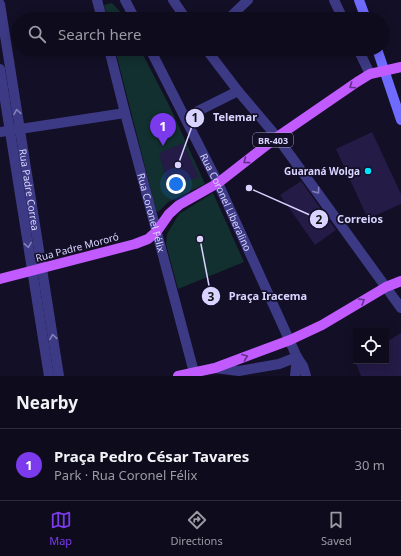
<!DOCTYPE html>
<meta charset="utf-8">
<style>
body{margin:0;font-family:"Noto Sans",sans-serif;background:#171425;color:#f1f3f6}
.controls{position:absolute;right:12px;bottom:12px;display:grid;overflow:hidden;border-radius:0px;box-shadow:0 2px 10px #0003}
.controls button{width:36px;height:36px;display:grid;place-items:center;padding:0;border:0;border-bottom:1px solid #2e2b3b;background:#0e0b1c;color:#f1f3f6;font:20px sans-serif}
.you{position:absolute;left:176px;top:184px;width:14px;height:14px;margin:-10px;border:3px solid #fff;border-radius:50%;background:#1a73e8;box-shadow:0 0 0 6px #1a73e833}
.badge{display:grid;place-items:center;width:26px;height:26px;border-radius:50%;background:#7c3aed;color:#fff;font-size:13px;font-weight:700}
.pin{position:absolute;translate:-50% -33px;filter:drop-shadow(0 1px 2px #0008)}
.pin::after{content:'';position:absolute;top:21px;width:14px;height:12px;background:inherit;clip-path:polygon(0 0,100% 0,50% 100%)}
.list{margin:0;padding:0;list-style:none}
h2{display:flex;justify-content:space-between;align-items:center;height:52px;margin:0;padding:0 16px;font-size:17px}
h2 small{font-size:13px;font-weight:400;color:#9b9ba3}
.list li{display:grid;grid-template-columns:26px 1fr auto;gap:12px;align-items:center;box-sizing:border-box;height:72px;padding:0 16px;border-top:1px solid #2e2b3b}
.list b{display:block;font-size:15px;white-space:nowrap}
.list p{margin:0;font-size:13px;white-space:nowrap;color:#9b9ba3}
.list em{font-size:13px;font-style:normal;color:#9b9ba3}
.icon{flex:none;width:22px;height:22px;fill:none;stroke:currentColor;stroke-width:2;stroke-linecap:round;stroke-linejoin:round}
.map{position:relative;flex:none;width:401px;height:376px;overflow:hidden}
.search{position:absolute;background:#0e0b1c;box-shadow:0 2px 10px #0003;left:12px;right:12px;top:12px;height:44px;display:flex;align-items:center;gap:10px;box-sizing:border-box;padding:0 14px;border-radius:22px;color:#9b9ba3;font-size:15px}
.sheet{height:124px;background:#0e0b1c}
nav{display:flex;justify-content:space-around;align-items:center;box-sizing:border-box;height:56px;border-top:1px solid #2e2b3b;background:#0e0b1c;font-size:11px;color:#9b9ba3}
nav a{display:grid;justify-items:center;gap:2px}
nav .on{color:#7c3aed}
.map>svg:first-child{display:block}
.green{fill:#12302f}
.building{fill:#241b47}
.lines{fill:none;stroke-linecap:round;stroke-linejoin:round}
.street{stroke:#3d3a85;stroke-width:10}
.secondary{stroke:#6f6bff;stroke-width:10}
.primary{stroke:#c25bff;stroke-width:10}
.oneway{stroke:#623188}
.oneway2{stroke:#837fbc}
.poi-dot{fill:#00e5ff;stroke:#130f26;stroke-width:1.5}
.labels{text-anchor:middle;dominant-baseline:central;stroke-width:3.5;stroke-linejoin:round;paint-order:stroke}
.shield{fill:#130f26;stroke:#9e99be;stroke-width:1}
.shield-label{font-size:9px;font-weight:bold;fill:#d9d4ff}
.poi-label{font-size:10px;font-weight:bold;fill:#d9d4ff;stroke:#130f26;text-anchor:end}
.street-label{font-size:10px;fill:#d9d4ff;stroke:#130f26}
.leader{fill:none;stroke:#d9d4ff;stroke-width:1.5}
.callout-dot{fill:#d9d4ff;stroke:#130f26;stroke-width:1.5}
.mark-label{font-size:12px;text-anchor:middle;font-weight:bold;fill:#111}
.callout-label{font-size:11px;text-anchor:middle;font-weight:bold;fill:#d9d4ff;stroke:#130f26;stroke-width:3.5;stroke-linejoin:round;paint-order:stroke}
</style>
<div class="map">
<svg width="401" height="376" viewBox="0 0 401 376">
<rect width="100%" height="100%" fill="#130f26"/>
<!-- green -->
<g class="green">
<polygon points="112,3 123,15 125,19 107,19 104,5"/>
<polygon points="115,49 140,49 170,107 205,184 168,202 158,212 156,210"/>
<polygon points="213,193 244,262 178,289 166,244 167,234 179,214"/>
</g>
<!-- building -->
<g class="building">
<polygon points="372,132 401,194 401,204 368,219 336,149"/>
<polygon points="183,143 199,177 168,186 159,153"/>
<polygon points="301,181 336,230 315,245 280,195"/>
<polygon points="401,333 401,376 361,376 355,361 386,361 386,342"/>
</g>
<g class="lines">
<!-- street -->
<g class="street">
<polyline points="97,0 102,19"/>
<polyline points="125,0 135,19"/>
<polyline points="173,0 186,19"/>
<polyline points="334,0 343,19"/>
<path id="s1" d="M0 4 59 376"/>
<polyline points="228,19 248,0"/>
<path id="s2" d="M109 49 125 113 195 376"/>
<path id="s3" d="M150 49 218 183 297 357 303 366 306 376"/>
<polyline points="206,49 238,91 277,137 401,308"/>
<polyline points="358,49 370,74"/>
<polyline points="0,69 49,376"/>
<polyline points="186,117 238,91"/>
<polyline points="0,132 125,113"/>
<polyline points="215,368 239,371 279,364 297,357"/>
<polyline points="295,376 297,357"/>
</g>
<!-- secondary -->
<g class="secondary">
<polyline points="359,0 366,19"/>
<polyline points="377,49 401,120"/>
</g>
<!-- primary -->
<g class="primary">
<polyline points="0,279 135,244 148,239 157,231 169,214 179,205 218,183 277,137 357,82 370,74 401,67"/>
<polyline points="178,376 215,368 290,340 322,325 386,287 401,281"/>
</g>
</g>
<!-- one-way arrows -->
<defs><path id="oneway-chevron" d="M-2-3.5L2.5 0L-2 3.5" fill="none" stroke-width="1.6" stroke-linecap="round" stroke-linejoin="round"/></defs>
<g class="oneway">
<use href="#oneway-chevron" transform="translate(352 86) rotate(146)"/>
<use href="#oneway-chevron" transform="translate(246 161) rotate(143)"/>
<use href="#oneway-chevron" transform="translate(362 301) rotate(-31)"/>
<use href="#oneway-chevron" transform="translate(245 357) rotate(-21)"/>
</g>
<g class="oneway2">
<use href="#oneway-chevron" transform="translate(17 112) rotate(-99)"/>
<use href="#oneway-chevron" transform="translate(317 191) rotate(54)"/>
<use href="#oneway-chevron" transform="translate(28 245) rotate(81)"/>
<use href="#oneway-chevron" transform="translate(53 337) rotate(-99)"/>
</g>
<!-- markers -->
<circle class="poi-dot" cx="368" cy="171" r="4"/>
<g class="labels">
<!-- shield labels -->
<rect class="shield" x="253" y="133" width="40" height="14" rx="3"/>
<g class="shield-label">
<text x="273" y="140">BR-403</text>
</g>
<!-- poi labels -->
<g class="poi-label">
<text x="360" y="171">Guaraná Wolga</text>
</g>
<!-- street labels -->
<g class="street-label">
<text stroke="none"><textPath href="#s1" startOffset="188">Rua Padre Correa</textPath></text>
<text stroke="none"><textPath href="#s3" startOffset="171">Rua Coronel Liberalino</textPath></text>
<text stroke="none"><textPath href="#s2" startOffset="169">Rua Coronel Félix</textPath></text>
<text transform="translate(77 247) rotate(-15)">Rua Padre Mororó</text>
</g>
</g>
<!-- callouts -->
<path class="leader" d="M178 165L195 118M249 188L319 219M200 239L211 296"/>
<g class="callout-dot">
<circle cx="178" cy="165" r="4"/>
<circle cx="249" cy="188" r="4"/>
<circle cx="200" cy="239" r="4"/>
<circle cx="195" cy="118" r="10"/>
<circle cx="319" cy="219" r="10"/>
<circle cx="211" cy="296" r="10"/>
</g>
<g class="mark-label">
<text x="195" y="122">1</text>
<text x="319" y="224">2</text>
<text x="211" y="301">3</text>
</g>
<g class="callout-label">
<text x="235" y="121">Telemar</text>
<text x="360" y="223">Correios</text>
<text x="268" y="300">Praça Iracema</text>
</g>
</svg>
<div class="controls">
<button><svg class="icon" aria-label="locate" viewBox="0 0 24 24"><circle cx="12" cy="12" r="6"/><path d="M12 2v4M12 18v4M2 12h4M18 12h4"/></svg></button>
</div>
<div class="you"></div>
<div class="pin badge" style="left:163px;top:146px">1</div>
<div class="search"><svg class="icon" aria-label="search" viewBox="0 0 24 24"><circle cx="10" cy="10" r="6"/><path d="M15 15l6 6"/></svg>Search here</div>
</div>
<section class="sheet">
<h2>Nearby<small></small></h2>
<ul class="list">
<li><span class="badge">1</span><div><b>Praça Pedro César Tavares</b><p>Park · Rua Coronel Félix</p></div><em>30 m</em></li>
</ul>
</section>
<nav>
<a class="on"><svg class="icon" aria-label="map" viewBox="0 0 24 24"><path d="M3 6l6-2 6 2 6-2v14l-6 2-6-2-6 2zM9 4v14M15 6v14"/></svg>Map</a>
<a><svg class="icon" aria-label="directions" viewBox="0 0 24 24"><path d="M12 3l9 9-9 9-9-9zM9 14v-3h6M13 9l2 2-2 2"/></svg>Directions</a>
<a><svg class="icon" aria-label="saved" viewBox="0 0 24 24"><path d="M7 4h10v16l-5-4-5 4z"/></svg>Saved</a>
</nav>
